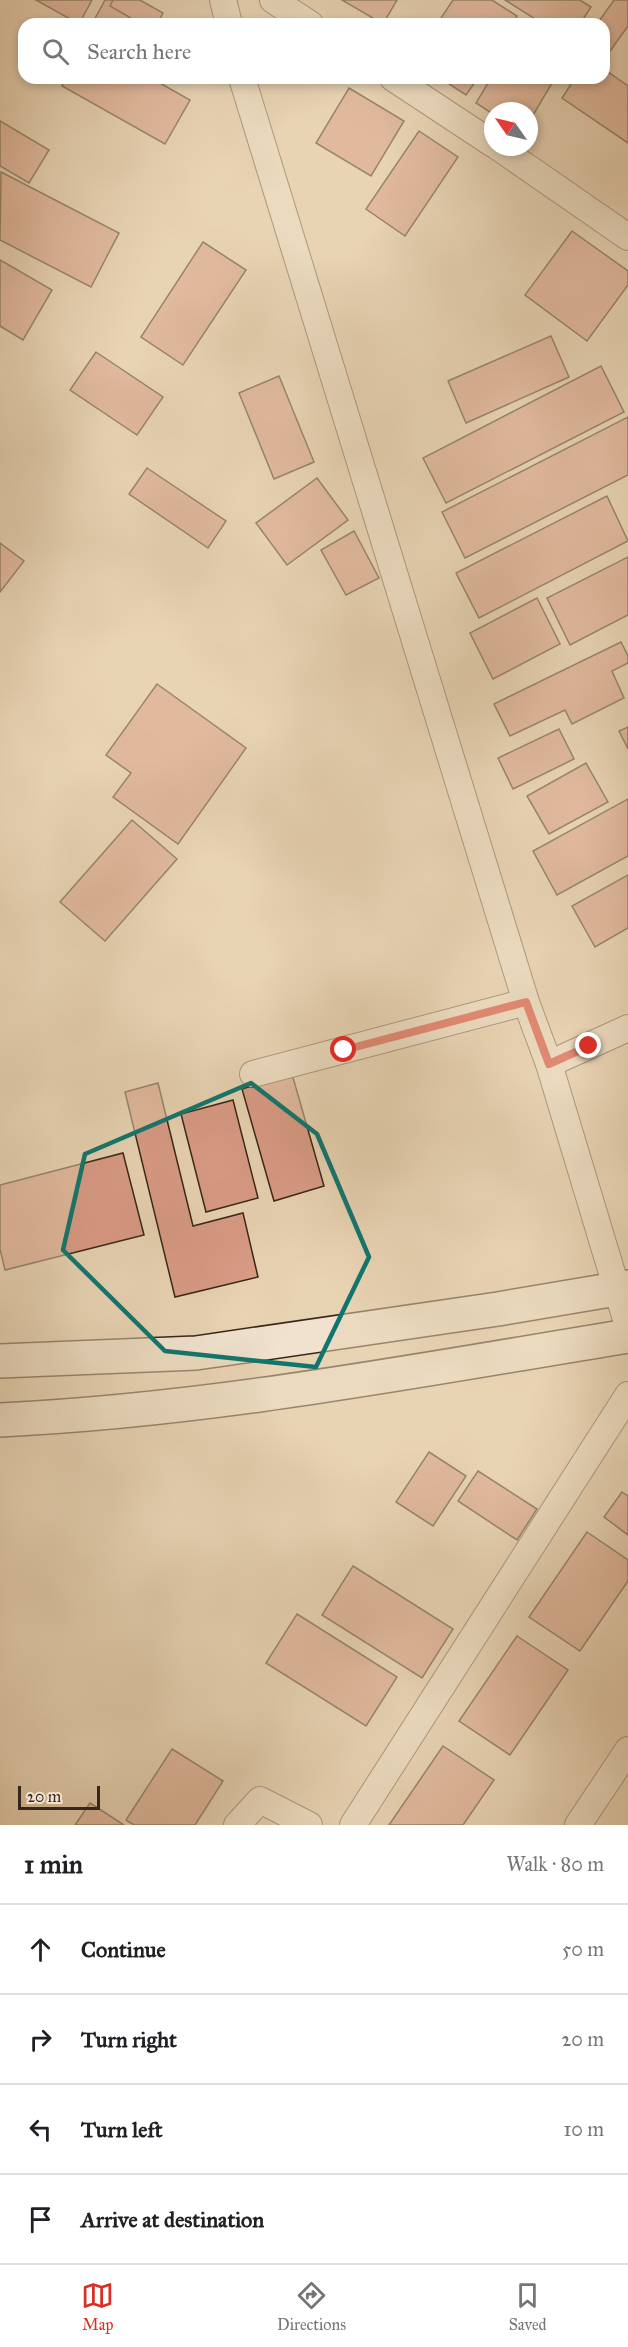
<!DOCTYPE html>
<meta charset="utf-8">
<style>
body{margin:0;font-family:"IM FELL Great Primer",serif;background:#f2f2f2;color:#202124}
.compass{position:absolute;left:484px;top:102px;width:54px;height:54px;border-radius:50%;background:#fff;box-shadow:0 3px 9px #0003;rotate:304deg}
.scale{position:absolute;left:18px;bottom:15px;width:82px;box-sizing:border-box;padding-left:6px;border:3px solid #372719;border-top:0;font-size:16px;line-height:21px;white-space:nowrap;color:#372719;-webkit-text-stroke:4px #f0e2ce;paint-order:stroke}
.stop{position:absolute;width:18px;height:18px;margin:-14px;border:4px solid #d93025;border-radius:50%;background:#fff}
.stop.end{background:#d93025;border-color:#fff;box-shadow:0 2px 6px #0008}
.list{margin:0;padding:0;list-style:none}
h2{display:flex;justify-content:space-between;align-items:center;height:78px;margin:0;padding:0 24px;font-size:26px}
h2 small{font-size:20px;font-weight:400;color:#757577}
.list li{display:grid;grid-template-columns:39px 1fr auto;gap:18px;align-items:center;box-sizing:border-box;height:90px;padding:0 24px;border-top:2px solid #e0e0e0}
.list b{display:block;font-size:22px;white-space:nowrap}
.list em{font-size:20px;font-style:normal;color:#757577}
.icon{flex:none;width:33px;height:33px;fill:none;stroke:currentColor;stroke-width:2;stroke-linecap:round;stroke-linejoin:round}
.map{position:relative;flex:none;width:628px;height:1825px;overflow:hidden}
.search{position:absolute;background:#fff;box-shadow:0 3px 9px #0003;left:18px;right:18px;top:18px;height:66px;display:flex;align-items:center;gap:15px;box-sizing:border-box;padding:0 21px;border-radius:18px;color:#757577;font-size:22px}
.sheet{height:438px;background:#fff}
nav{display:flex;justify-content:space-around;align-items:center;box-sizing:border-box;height:84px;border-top:2px solid #e0e0e0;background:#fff;font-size:16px;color:#757577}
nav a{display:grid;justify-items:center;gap:3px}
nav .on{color:#d93025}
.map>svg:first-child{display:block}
.building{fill:#d99b85;stroke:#372719;stroke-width:1.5}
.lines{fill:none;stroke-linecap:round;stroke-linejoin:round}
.street-casing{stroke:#635240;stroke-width:28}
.secondary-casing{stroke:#372719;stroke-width:36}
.street{stroke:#f0e2ce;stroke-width:26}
.secondary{stroke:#f0e2ce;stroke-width:33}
.route{stroke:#d93025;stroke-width:8}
.marked{fill:none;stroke:#0f766e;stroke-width:4.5;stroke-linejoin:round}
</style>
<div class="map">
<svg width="628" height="1825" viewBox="0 0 628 1825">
<rect width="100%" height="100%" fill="#e8d3b3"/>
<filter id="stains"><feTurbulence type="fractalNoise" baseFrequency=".00333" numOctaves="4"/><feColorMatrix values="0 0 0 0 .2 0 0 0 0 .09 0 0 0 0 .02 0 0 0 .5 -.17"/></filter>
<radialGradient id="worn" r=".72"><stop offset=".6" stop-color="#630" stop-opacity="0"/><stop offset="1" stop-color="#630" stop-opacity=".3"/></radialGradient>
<!-- building -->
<g class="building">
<polygon points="36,0 92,0 79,24"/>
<polygon points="105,0 115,0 158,24 92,24"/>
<polygon points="113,0 140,0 163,13 157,24 141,24 110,6"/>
<polygon points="342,0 397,0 383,24"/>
<polygon points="453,0 492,0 517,16 512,24 437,24"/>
<polygon points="505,0 580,0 591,7 580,24 543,24"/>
<polygon points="614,0 628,0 628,26 608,54 604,51 604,24 597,24"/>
<polygon points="604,69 628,86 628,143 562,98 575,78 604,78"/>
<polygon points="66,78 151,78 190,100 165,144 62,86"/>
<polygon points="440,78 478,78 466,95"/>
<polygon points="491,78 555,78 529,122 529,111 493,111 493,114 476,103"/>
<polygon points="349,88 404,121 371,176 316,143"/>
<polygon points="0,121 49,150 29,183 0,166"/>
<polygon points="419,131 458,157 405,236 366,209"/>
<polygon points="1,172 119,233 91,287 0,240"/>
<polygon points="572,231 628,271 628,285 587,341 525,295"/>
<polygon points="203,242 246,270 183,365 141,337"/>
<polygon points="0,260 52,290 23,340 0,326"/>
<polygon points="551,336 569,377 466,423 448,381"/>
<polygon points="96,352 163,397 137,435 70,390"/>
<polygon points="601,366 624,412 446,503 423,458"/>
<polygon points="279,376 314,462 274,479 239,393"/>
<polygon points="628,417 628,475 465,558 442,512"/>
<polygon points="147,468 226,521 208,548 129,494"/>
<polygon points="317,478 348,520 287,565 256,523"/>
<polygon points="607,496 628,541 479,618 456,573"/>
<polygon points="354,531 379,578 346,595 321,550"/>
<polygon points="0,543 24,561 0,592"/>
<polygon points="628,557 628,615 570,645 547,598"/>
<polygon points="537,598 560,644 493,679 470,633"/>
<polygon points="621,642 628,656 628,663 612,671 624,698 572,724 565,710 510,736 494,704"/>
<polygon points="157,684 246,748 178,844 113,797 131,773 106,755"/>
<polygon points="628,727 628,749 619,731"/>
<polygon points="559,729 574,759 513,789 498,758"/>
<polygon points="586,763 608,802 549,834 527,796"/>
<polygon points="628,799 628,856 557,895 533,851"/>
<polygon points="132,820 177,859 105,941 60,902"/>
<polygon points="628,875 628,928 595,947 572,906"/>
<polygon points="292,1074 324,1186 274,1201 242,1089"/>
<polygon points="158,1083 193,1226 243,1213 258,1277 175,1297 125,1092"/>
<polygon points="233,1100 258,1198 206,1212 181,1114"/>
<polygon points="123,1153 144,1235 5,1270 0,1249 0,1185"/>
<polygon points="429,1452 466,1476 433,1526 396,1502"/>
<polygon points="478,1471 537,1509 517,1540 458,1501"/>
<polygon points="622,1492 628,1496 628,1535 604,1517"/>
<polygon points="587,1532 628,1560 628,1581 580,1651 529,1617"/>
<polygon points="353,1566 453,1629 422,1678 322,1615"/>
<polygon points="297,1614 397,1677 366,1726 266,1663"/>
<polygon points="517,1636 568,1670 510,1755 459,1721"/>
<polygon points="443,1746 494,1780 463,1825 389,1825"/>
<polygon points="172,1749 223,1781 195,1825 134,1825 126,1820"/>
<polygon points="90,1803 124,1825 75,1825"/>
</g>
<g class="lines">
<!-- street casing -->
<g class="street-casing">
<g id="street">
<polyline points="223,0 229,24"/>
<polyline points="273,0 310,24"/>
<polyline points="242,78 526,1002 549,1064 628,1326"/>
<polyline points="393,78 493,144"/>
<polyline points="498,147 628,237"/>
<polyline points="549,1064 628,1028"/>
<polyline points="253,1074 526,1002"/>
<polyline points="237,1825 260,1800 309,1825"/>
<polyline points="353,1825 628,1395"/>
<polyline points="578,1825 628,1750"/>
</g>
</g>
<!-- secondary casing -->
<g class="secondary-casing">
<g id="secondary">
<polyline points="0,1361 196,1353 498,1309 628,1287"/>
<path d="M0 1420C212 1410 419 1370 628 1336"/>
</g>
</g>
<!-- street -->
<use href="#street" class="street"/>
<!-- secondary -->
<use href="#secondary" class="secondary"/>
</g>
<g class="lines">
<!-- route -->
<polyline class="route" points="344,1050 526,1002 549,1064 589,1046"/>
</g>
<!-- marked area -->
<path d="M0 0H628V1825H0ZM251 1083 317 1134 369 1257 316 1367 165 1351 63 1250 85 1154Z" fill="#e8d3b3" fill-opacity=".55" fill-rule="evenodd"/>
<path class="marked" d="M251 1083 317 1134 369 1257 316 1367 165 1351 63 1250 85 1154Z"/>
<rect width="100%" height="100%" filter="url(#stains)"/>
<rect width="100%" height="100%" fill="url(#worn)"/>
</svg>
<svg class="compass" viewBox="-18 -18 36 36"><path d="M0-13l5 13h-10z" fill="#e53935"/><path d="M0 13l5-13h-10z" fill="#757577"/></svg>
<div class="scale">20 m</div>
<div class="stop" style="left:344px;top:1050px"></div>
<div class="stop end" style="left:589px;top:1046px"></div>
<div class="search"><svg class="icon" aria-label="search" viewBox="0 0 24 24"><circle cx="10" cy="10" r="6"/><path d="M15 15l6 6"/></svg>Search here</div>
</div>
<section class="sheet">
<h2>1 min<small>Walk · 80 m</small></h2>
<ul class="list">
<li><svg class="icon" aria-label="ahead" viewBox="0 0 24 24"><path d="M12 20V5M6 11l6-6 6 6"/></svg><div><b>Continue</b></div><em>50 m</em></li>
<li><svg class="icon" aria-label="right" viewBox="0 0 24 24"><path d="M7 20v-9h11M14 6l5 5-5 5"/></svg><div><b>Turn right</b></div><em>20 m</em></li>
<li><svg class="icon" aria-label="left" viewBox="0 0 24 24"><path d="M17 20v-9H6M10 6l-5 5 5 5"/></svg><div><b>Turn left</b></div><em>10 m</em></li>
<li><svg class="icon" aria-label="arrive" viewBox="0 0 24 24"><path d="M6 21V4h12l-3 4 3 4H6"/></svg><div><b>Arrive at destination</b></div></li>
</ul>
</section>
<nav>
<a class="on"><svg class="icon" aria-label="map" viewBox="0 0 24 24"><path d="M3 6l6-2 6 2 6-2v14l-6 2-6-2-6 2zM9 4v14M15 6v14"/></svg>Map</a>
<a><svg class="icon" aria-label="directions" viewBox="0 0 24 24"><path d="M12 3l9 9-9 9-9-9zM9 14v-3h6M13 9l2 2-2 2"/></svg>Directions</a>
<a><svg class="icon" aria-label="saved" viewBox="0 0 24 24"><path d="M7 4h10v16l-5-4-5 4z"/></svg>Saved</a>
</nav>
